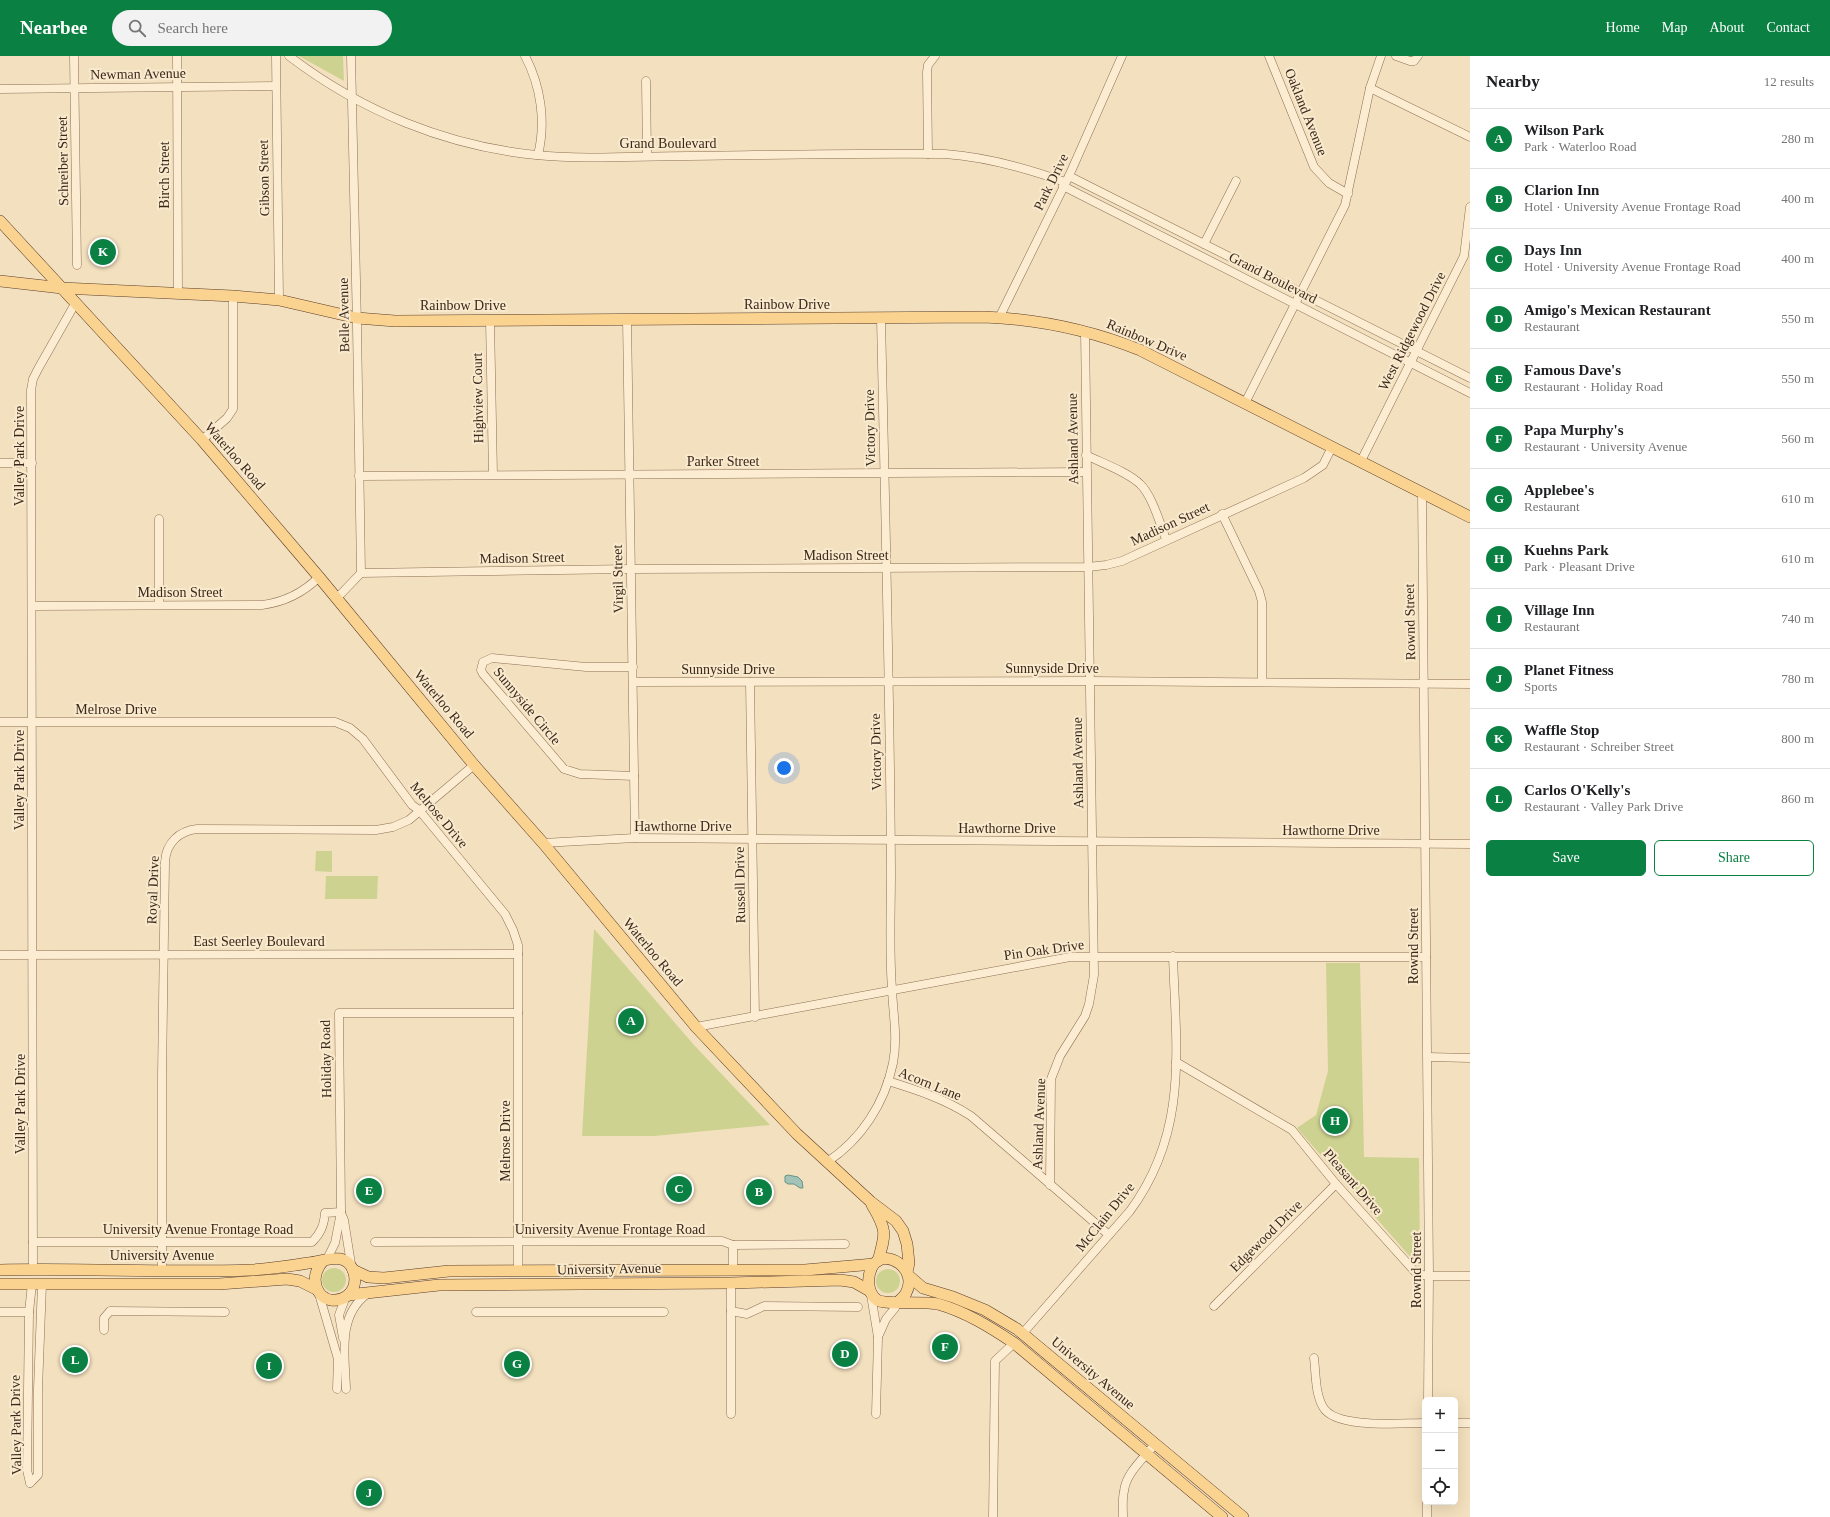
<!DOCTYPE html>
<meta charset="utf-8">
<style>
body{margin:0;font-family:Georgia,serif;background:#f2f2f2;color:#202124}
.controls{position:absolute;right:12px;bottom:12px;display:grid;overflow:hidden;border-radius:6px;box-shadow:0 4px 16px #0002}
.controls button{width:36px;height:36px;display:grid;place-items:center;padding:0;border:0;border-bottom:1px solid #e0e0e0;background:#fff;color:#202124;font:20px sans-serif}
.you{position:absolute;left:784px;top:712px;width:14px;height:14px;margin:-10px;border:3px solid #fff;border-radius:50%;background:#1a73e8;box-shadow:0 0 0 6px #1a73e833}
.badge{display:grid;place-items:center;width:26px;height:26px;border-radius:50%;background:#0b8043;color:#fff;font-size:13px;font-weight:700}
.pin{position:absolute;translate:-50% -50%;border:2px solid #fff;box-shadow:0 1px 4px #0006}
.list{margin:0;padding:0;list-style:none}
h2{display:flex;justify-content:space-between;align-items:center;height:52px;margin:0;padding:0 16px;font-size:17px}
h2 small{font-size:13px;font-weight:400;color:#757577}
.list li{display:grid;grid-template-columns:26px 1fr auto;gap:12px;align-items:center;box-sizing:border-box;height:60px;padding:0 16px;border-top:1px solid #e0e0e0}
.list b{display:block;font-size:15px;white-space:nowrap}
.list p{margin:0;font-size:13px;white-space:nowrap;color:#757577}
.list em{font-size:13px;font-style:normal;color:#757577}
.actions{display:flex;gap:8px;padding:12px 16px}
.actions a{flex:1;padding:9px 0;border:1px solid #0b8043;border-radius:6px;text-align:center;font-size:14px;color:#0b8043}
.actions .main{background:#0b8043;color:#fff}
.icon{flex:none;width:22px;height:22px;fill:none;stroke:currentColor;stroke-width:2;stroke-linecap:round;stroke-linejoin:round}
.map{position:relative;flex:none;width:1470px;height:1461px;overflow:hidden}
header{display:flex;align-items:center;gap:24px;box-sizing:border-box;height:56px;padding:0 20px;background:#0b8043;color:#fff}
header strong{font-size:19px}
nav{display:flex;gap:22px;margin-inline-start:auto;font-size:14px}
.search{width:280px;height:36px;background:#f2f2f2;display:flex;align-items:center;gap:10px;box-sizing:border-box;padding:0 14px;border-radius:22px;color:#757577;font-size:15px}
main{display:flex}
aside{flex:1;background:#fff}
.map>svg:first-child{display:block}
.green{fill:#ced291}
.water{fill:#a2c4b8;stroke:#689385}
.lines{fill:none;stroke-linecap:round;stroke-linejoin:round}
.minor-casing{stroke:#8d6f55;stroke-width:9}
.major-casing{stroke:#5a3d2a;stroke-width:12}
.minor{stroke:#fcedd2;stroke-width:8}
.major{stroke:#fbd391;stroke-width:11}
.labels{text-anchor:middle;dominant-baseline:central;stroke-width:4;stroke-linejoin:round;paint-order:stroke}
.street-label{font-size:14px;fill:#3b281b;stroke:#f9eace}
</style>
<header>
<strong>Nearbee</strong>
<div class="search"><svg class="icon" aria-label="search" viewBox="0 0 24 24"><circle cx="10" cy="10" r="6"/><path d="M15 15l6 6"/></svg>Search here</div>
<nav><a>Home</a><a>Map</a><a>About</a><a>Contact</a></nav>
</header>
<main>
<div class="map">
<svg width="1470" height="1461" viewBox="0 0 1470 1461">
<rect width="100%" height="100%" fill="#f3e0be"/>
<!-- green -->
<g class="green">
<polygon points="299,0 343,0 344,25"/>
<polygon points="316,795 332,795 332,816 315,815"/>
<polygon points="326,820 378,820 377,843 325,843"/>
<polygon points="594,873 694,989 770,1069 654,1080 582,1080"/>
<polygon points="1326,907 1360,907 1364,1101 1419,1102 1420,1212 1297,1072 1316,1059 1328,1015"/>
<circle cx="334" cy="1224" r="12"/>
<circle cx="888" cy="1225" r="12"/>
</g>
<!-- water -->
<polygon class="water" points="788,1119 798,1121 802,1125 803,1132 800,1132 794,1128 788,1128 785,1126 785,1120"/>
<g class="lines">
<!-- minor casing -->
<g class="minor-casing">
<g id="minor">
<polyline points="74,0 77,209"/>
<polyline points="177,0 178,237"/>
<polyline points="276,0 279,244"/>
<path d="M289 0C361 55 446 90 536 99 586 104 638 100 689 100 775 99 860 97 945 98 987 101 1026 112 1065 126"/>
<polyline points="351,0 357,270 361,517"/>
<path d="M525 0C541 30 546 66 538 99"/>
<polyline points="1269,0 1314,111 1329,127 1348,138"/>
<polyline points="1396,0 1410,5 1414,5 1418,0"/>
<polyline points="646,25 647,100"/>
<polyline points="1370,32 1470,81"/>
<polyline points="0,33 276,30"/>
<polyline points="928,98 927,16 928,9 935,0"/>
<polyline points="1069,120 1470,322"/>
<polyline points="1063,130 1470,337"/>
<polyline points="1204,188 1236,125"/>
<polyline points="999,262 1069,120 1122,0"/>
<polyline points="627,263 635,782"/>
<polyline points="490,264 493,419"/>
<polyline points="1245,347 1345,149 1370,32 1381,0"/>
<polyline points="202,384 227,362 233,353 233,240"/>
<path d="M1086 399C1102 407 1128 416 1140 428 1152 439 1160 468 1166 483"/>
<polyline points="1361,405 1464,200 1470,151"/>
<polyline points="0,407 32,407"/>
<polyline points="359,420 1086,416"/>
<polyline points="1422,436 1429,1220 1428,1344"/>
<polyline points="1222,458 1259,535 1262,546 1262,626"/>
<polyline points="159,463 159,549"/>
<polyline points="337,542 361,517 631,513 1088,511 1106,509 1122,505 1304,422 1323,409 1332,391"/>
<path d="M32 550 262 549C285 546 303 537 319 521"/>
<polyline points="633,611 586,611 492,602 483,606 481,614 483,618 564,713 580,718 634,720"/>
<polyline points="633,626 1089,625 1470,628"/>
<polyline points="750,626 755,961"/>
<polyline points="0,666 335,666 350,672 363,683 412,749 419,754 505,858 513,874 518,889 518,1214"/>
<polyline points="543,787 635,782 1470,788"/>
<polyline points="0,899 518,898"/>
<polyline points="696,971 1070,901 1426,901"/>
<polyline points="1428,1001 1470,1002"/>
<polyline points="1176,1006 1292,1074 1336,1128 1417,1218 1429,1220 1470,1220"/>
<path d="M888 1025C917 1034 945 1043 971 1060L1109 1179"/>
<path d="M827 1106C861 1084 885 1047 893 1007 898 982 893 958 892 933 889 894 891 855 891 816 890 631 885 447 881 262"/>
<polyline points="1050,1129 1051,1023 1060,1000 1085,960 1089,948 1094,919 1085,275"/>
<polyline points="341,1157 344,1164 351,1208"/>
<path d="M33 1186H312C321 1177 324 1169 325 1157L341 1156"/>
<polyline points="375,1186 722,1185 733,1189 845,1188"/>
<polyline points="733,1189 733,1214"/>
<polyline points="327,1203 335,1187 341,1156 339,957 518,957"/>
<polyline points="33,1213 31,334 33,323 38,313 76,246"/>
<path d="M162 1214V1021L165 806C166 787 179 775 197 773L376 774 393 771 409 764 474 709"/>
<polyline points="731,1227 731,1358"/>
<polyline points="319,1238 338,1303 337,1333"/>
<polyline points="871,1239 878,1281 876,1358"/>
<polyline points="1214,1250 1336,1128"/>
<polyline points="731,1255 747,1258 764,1250 858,1251"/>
<polyline points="0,1256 29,1256"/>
<polyline points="476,1256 664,1256"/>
<polyline points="104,1274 104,1262 110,1255 225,1256"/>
<path d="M1023 1277 1130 1155C1189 1075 1176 993 1173 900"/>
<polyline points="878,1281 886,1263 895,1252 896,1246"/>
<polyline points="343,1282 339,1259 346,1240"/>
<path d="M1314 1302C1316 1318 1315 1337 1323 1351 1335 1373 1401 1367 1425 1367"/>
<path d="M346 1333C345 1300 337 1260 367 1238"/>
<polyline points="1455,1367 1470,1367"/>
<polyline points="30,1427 38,1419 38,1333 42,1228"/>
<polyline points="30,1427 27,1414 29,1256 32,1228"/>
<polyline points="993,1461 995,1305 1014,1287"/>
<path d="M1123 1461C1123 1453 1122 1444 1124 1435 1126 1417 1144 1402 1155 1388"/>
<polyline points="1427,1461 1427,1446"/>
</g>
</g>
<!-- major casing -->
<g class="major-casing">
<g id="major">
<polyline points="0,165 202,384 319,521 474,709 543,787 696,971 797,1078 871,1146 896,1165 903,1175 907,1188 909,1207 907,1216"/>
<path d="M0 225 62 232 233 240 279 244 357 262 395 265 984 261C1038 263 1090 274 1140 294L1470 461"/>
<path d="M872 1149C887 1174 886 1177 878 1205"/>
<path d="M0 1214C84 1212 167 1217 251 1214 270 1213 290 1210 308 1207 319 1206 331 1201 341 1203 356 1207 360 1230 347 1240 325 1255 303 1228 323 1205"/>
<polyline points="353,1214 368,1221 384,1222 449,1215 805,1214 874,1208"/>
<polyline points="909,1220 923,1232 953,1241 985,1254 1017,1273 1243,1461"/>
<polyline points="0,1228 219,1228 287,1223 300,1225 316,1233"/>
<polyline points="348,1239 439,1229 731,1227 840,1224 854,1226 870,1235"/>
<path d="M898 1246C901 1243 905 1240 906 1237 919 1213 886 1192 874 1208 866 1219 867 1237 877 1244 885 1249 924 1245 938 1248 966 1256 990 1271 1014 1287L1222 1461"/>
</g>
</g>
<!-- minor -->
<use href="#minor" class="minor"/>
<!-- major -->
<use href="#major" class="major"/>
</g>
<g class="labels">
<!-- street labels -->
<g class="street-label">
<text transform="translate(138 18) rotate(-1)">Newman Avenue</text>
<text transform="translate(1306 56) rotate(68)">Oakland Avenue</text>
<text x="668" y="87">Grand Boulevard</text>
<text transform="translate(63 105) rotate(-91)">Schreiber Street</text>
<text transform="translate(164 119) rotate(-90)">Birch Street</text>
<text transform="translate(264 122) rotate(-91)">Gibson Street</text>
<text transform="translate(1051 126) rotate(-64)">Park Drive</text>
<text transform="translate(1273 222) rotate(27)">Grand Boulevard</text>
<text x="787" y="248">Rainbow Drive</text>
<text x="463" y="249">Rainbow Drive</text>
<text transform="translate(344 259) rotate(-91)">Belle Avenue</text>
<text transform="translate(1412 275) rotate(-63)">West Ridgewood Drive</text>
<text transform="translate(1147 284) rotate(23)">Rainbow Drive</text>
<text transform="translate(478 342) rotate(-91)">Highview Court</text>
<text transform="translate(870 372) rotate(-91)">Victory Drive</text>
<text transform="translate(1073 383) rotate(-91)">Ashland Avenue</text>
<text transform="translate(19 400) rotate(-90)">Valley Park Drive</text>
<text transform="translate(235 400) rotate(49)">Waterloo Road</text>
<text x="723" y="405">Parker Street</text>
<text transform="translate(1170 468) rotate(-25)">Madison Street</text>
<text x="846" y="499">Madison Street</text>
<text transform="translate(522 502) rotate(-1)">Madison Street</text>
<text transform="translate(618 523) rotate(-91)">Virgil Street</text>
<text x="180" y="536">Madison Street</text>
<text transform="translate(1410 566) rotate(-91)">Rownd Street</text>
<text x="1052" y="612">Sunnyside Drive</text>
<text x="728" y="613">Sunnyside Drive</text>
<text transform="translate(444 648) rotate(50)">Waterloo Road</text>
<text transform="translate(527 650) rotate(50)">Sunnyside Circle</text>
<text x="116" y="653">Melrose Drive</text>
<text transform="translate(876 696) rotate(-91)">Victory Drive</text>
<text transform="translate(1078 707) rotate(-91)">Ashland Avenue</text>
<text transform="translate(19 724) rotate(-90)">Valley Park Drive</text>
<text transform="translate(439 759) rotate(50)">Melrose Drive</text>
<text x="683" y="770">Hawthorne Drive</text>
<text x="1007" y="772">Hawthorne Drive</text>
<text x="1331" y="774">Hawthorne Drive</text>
<text transform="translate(740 829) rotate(-91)">Russell Drive</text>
<text transform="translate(153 834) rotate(-88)">Royal Drive</text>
<text x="259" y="885">East Seerley Boulevard</text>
<text transform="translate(1413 890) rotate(-90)">Rownd Street</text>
<text transform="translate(1044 894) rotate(-8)">Pin Oak Drive</text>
<text transform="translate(653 896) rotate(50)">Waterloo Road</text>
<text transform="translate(326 1003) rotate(-91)">Holiday Road</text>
<text transform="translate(930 1028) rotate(22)">Acorn Lane</text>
<text transform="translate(20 1048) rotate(-90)">Valley Park Drive</text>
<text transform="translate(1039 1068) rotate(-88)">Ashland Avenue</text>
<text transform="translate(505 1085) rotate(-90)">Melrose Drive</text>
<text transform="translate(1353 1126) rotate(49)">Pleasant Drive</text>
<text transform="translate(1105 1161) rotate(-51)">McClain Drive</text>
<text x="198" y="1173">University Avenue Frontage Road</text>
<text x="610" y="1173">University Avenue Frontage Road</text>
<text transform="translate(1266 1180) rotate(-45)">Edgewood Drive</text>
<text x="162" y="1199">University Avenue</text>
<text transform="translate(609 1213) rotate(-1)">University Avenue</text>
<text transform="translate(1416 1214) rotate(-90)">Rownd Street</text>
<text transform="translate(1093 1317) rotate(40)">University Avenue</text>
<text transform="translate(16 1369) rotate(-91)">Valley Park Drive</text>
</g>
</g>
</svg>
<div class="controls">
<button>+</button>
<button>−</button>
<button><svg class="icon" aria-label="locate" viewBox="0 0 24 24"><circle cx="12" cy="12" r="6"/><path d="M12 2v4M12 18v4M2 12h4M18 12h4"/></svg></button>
</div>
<div class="you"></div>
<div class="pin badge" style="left:631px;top:965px">A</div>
<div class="pin badge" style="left:759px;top:1136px">B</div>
<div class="pin badge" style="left:679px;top:1133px">C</div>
<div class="pin badge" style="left:845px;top:1298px">D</div>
<div class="pin badge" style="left:369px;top:1135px">E</div>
<div class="pin badge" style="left:945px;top:1291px">F</div>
<div class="pin badge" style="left:517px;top:1308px">G</div>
<div class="pin badge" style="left:1335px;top:1065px">H</div>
<div class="pin badge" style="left:269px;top:1310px">I</div>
<div class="pin badge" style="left:369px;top:1437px">J</div>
<div class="pin badge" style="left:103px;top:196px">K</div>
<div class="pin badge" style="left:75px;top:1304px">L</div>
</div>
<aside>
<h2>Nearby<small>12 results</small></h2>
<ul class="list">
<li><span class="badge">A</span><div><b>Wilson Park</b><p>Park · Waterloo Road</p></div><em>280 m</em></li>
<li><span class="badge">B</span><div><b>Clarion Inn</b><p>Hotel · University Avenue Frontage Road</p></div><em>400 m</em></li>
<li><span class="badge">C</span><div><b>Days Inn</b><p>Hotel · University Avenue Frontage Road</p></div><em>400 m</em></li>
<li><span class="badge">D</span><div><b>Amigo's Mexican Restaurant</b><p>Restaurant</p></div><em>550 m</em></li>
<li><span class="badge">E</span><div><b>Famous Dave's</b><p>Restaurant · Holiday Road</p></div><em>550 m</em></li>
<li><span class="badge">F</span><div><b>Papa Murphy's</b><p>Restaurant · University Avenue</p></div><em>560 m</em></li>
<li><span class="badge">G</span><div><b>Applebee's</b><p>Restaurant</p></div><em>610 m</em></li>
<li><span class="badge">H</span><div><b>Kuehns Park</b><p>Park · Pleasant Drive</p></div><em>610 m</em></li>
<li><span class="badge">I</span><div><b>Village Inn</b><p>Restaurant</p></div><em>740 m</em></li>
<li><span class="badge">J</span><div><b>Planet Fitness</b><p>Sports</p></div><em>780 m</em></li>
<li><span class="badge">K</span><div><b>Waffle Stop</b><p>Restaurant · Schreiber Street</p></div><em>800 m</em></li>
<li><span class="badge">L</span><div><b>Carlos O'Kelly's</b><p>Restaurant · Valley Park Drive</p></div><em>860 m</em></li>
</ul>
<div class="actions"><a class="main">Save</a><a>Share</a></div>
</aside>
</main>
